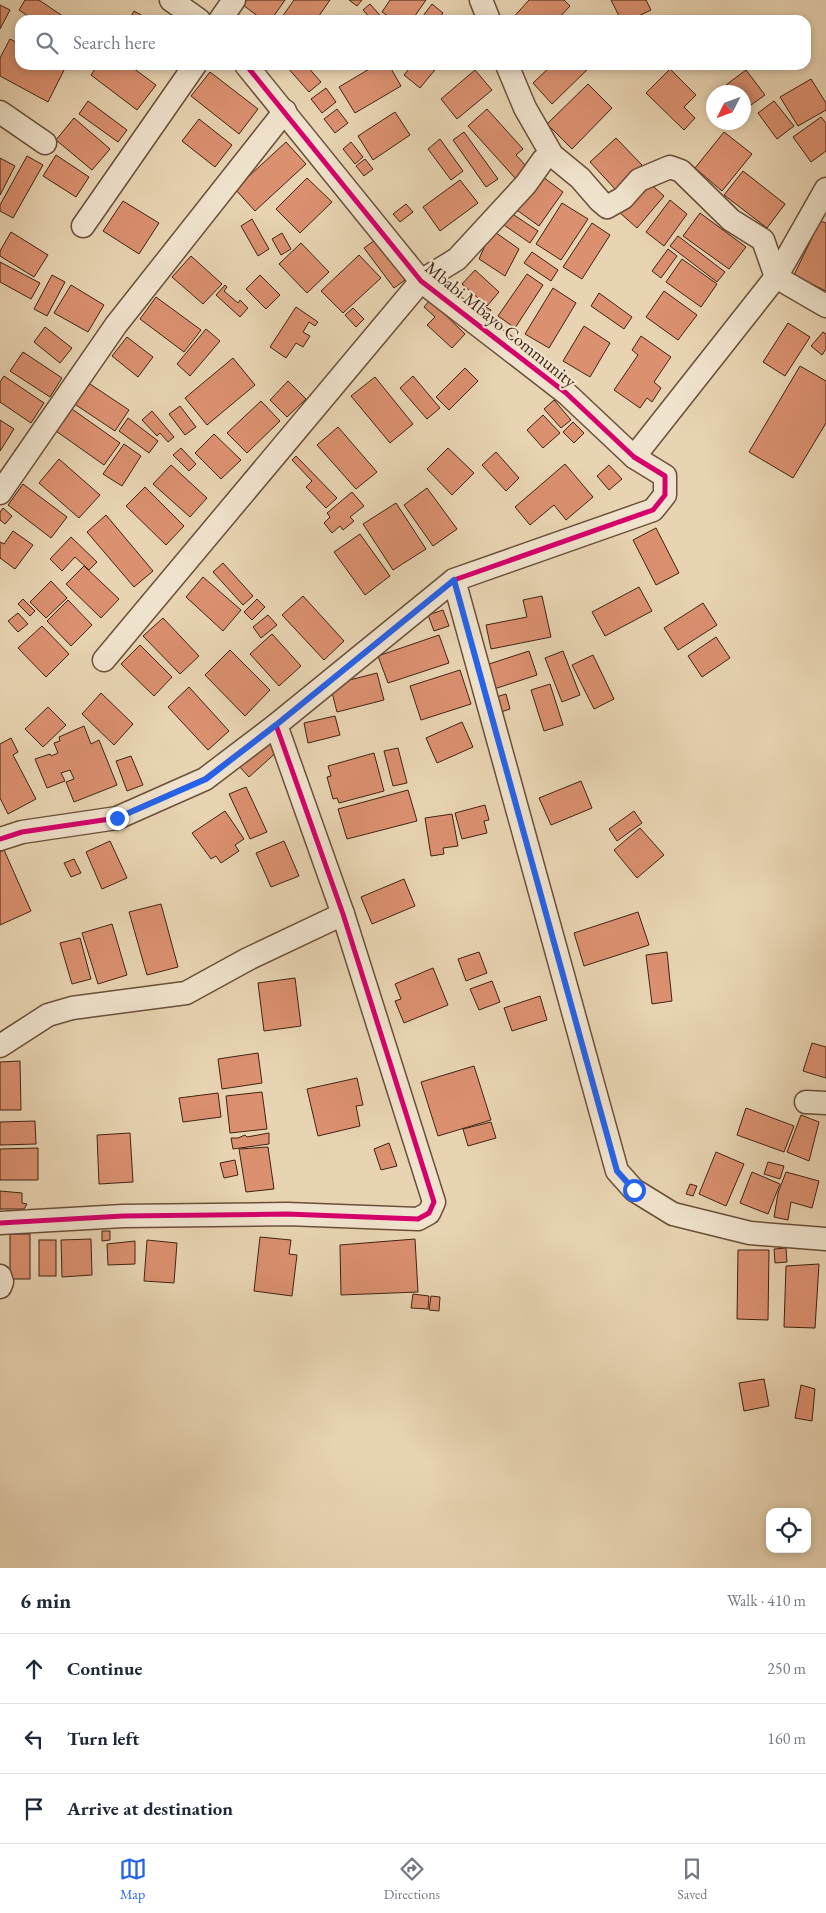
<!DOCTYPE html>
<meta charset="utf-8">
<style>
body{margin:0;font-family:"EB Garamond",serif;background:#f6f6f7;color:#1f2937}
.controls{position:absolute;right:15px;bottom:15px;display:grid;overflow:hidden;border-radius:10px;box-shadow:0 2px 8px #0003}
.controls button{width:45px;height:45px;display:grid;place-items:center;padding:0;border:0;border-bottom:1px solid #e0e1e3;background:#fff;color:#1f2937;font:25px sans-serif}
.compass{position:absolute;left:706px;top:85px;width:45px;height:45px;border-radius:50%;background:#fff;box-shadow:0 2px 8px #0003;rotate:228deg}
.stop{position:absolute;width:15px;height:15px;margin:-11px;border:4px solid #2563eb;border-radius:50%;background:#fff}
.stop.end{background:#2563eb;border-color:#fff;box-shadow:0 1px 5px #0008}
.list{margin:0;padding:0;list-style:none}
h2{display:flex;justify-content:space-between;align-items:center;height:65px;margin:0;padding:0 20px;font-size:21px}
h2 small{font-size:16px;font-weight:400;color:#747a83}
.list li{display:grid;grid-template-columns:32px 1fr auto;gap:15px;align-items:center;box-sizing:border-box;height:70px;padding:0 20px;border-top:1px solid #e0e1e3}
.list b{display:block;font-size:19px;white-space:nowrap}
.list em{font-size:16px;font-style:normal;color:#747a83}
.icon{flex:none;width:28px;height:28px;fill:none;stroke:currentColor;stroke-width:2;stroke-linecap:round;stroke-linejoin:round}
.map{position:relative;flex:none;width:826px;height:1568px;overflow:hidden}
.search{position:absolute;background:#fff;box-shadow:0 2px 8px #0003;left:15px;right:15px;top:15px;height:55px;display:flex;align-items:center;gap:12px;box-sizing:border-box;padding:0 18px;border-radius:15px;color:#747a83;font-size:19px}
.sheet{height:275px;background:#fff}
nav{display:flex;justify-content:space-around;align-items:center;box-sizing:border-box;height:70px;border-top:1px solid #e0e1e3;background:#fff;font-size:14px;color:#747a83}
nav a{display:grid;justify-items:center;gap:2px}
nav .on{color:#2563eb}
.map>svg:first-child{display:block}
.building{fill:#db9070;stroke:#412311}
.lines{fill:none;stroke-linecap:round;stroke-linejoin:round}
.minor-casing{stroke:#6b4f39;stroke-width:25}
.minor{stroke:#f0e3cd;stroke-width:22}
.cycleway-casing{stroke:#f0e3cd;stroke-width:8}
.cycleway{stroke:#d6006c;stroke-width:5}
.route{stroke:#2563eb;stroke-width:6}
.labels{text-anchor:middle;dominant-baseline:central;stroke-width:4.5;stroke-linejoin:round;paint-order:stroke}
.street-label{font-size:18px;fill:#412311;stroke:#f0e3cd}
</style>
<div class="map">
<svg width="826" height="1568" viewBox="0 0 826 1568">
<rect width="100%" height="100%" fill="#e8d4b2"/>
<filter id="stains"><feTurbulence type="fractalNoise" baseFrequency=".004" numOctaves="4"/><feColorMatrix values="0 0 0 0 .2 0 0 0 0 .09 0 0 0 0 .02 0 0 0 .5 -.17"/></filter>
<radialGradient id="worn" r=".72"><stop offset=".6" stop-color="#630" stop-opacity="0"/><stop offset="1" stop-color="#630" stop-opacity=".3"/></radialGradient>
<!-- building -->
<g class="building">
<polygon points="25,0 39,0 67,19 34,20 19,10"/>
<polygon points="247,0 285,0 271,20 263,20 243,5"/>
<polygon points="294,0 330,0 316,20 280,20"/>
<polygon points="349,0 362,0 357,6"/>
<polygon points="390,0 426,0 412,20 394,20 382,12"/>
<polygon points="529,0 564,0 570,6 557,20 511,20"/>
<polygon points="611,0 646,0 651,10 630,20 621,20"/>
<polygon points="370,4 384,20 372,20 363,10"/>
<polygon points="432,4 443,13 438,20 420,20"/>
<polygon points="0,5 10,10 0,29"/>
<polygon points="134,11 150,20 129,20"/>
<polygon points="10,39 20,44 20,65 59,65 65,68 48,102 0,76 0,58"/>
<polygon points="98,65 129,65 156,85 137,110 91,75"/>
<polygon points="290,65 306,65 321,82 309,92 287,67"/>
<polygon points="376,65 389,65 401,86 355,113 339,87"/>
<polygon points="412,65 439,65 420,88 404,75"/>
<polygon points="552,65 592,65 552,104 533,83"/>
<polygon points="670,69 696,95 684,107 695,118 684,130 646,93"/>
<polygon points="475,70 492,90 457,119 441,99"/>
<polygon points="746,70 765,95 744,110 744,92 731,92 726,85"/>
<polygon points="210,72 258,109 239,134 191,96"/>
<polygon points="811,79 826,103 826,110 798,126 780,97"/>
<polygon points="588,84 612,108 572,149 547,124"/>
<polygon points="326,88 336,102 322,113 311,99"/>
<polygon points="88,101 127,130 118,142 79,114"/>
<polygon points="774,101 794,126 777,139 758,113"/>
<polygon points="337,109 348,123 335,133 324,119"/>
<polygon points="487,109 523,149 516,155 527,167 515,178 468,126"/>
<polygon points="395,112 410,135 373,160 358,136"/>
<polygon points="821,117 826,123 826,151 811,162 793,137"/>
<polygon points="74,118 110,149 92,170 56,140"/>
<polygon points="199,119 232,145 215,167 182,141"/>
<polygon points="464,132 498,179 486,187 453,140"/>
<polygon points="724,132 752,154 722,191 695,168"/>
<polygon points="616,138 642,165 616,190 590,162"/>
<polygon points="440,139 463,171 451,180 428,149"/>
<polygon points="286,142 306,164 255,211 235,189"/>
<polygon points="351,142 363,157 355,164 343,149"/>
<polygon points="56,155 89,177 76,197 43,176"/>
<polygon points="27,156 43,165 13,218 0,211 0,205"/>
<polygon points="0,158 15,166 0,195"/>
<polygon points="365,159 373,169 364,176 356,166"/>
<polygon points="743,171 785,204 767,228 724,195"/>
<polygon points="539,174 563,192 539,226 514,208"/>
<polygon points="307,178 332,202 300,233 276,209"/>
<polygon points="460,180 478,203 440,231 423,207"/>
<polygon points="646,180 664,196 637,228 619,212"/>
<polygon points="670,200 687,214 664,246 646,232"/>
<polygon points="123,201 159,223 139,254 103,231"/>
<polygon points="562,203 588,219 561,260 536,244"/>
<polygon points="406,204 413,212 400,222 393,214"/>
<polygon points="508,211 538,231 530,243 501,223"/>
<polygon points="700,213 746,247 729,269 683,236"/>
<polygon points="252,219 269,249 258,256 241,226"/>
<polygon points="820,221 826,223 826,291 794,275"/>
<polygon points="592,223 610,235 582,279 563,267"/>
<polygon points="492,230 519,249 505,276 479,259"/>
<polygon points="11,232 48,255 34,277 0,256 0,251"/>
<polygon points="282,233 291,249 281,255 272,239"/>
<polygon points="678,236 725,272 717,282 670,246"/>
<polygon points="375,240 405,280 394,288 364,248"/>
<polygon points="301,243 329,272 307,293 279,264"/>
<polygon points="668,249 677,256 661,278 652,271"/>
<polygon points="532,252 558,270 551,281 524,263"/>
<polygon points="359,255 381,278 343,313 321,291"/>
<polygon points="191,256 222,284 203,304 172,277"/>
<polygon points="682,259 717,284 701,307 666,282"/>
<polygon points="0,262 40,283 31,299 0,282"/>
<polygon points="475,270 499,292 487,306 462,284"/>
<polygon points="527,274 543,285 515,328 498,316"/>
<polygon points="52,275 65,282 47,316 34,309"/>
<polygon points="260,275 280,295 266,309 246,289"/>
<polygon points="71,285 104,305 88,332 54,313"/>
<polygon points="225,285 227,287 224,291 238,303 240,300 248,308 240,317 216,295"/>
<polygon points="553,288 576,303 549,348 525,334"/>
<polygon points="664,291 697,315 678,340 646,317"/>
<polygon points="599,293 632,317 624,329 591,306"/>
<polygon points="156,297 201,330 184,352 140,319"/>
<polygon points="430,300 465,334 452,348 427,325 435,317 424,307"/>
<polygon points="476,302 491,310 487,318 472,310"/>
<polygon points="296,307 318,322 315,326 309,322 303,332 310,336 303,347 296,343 286,358 270,347"/>
<polygon points="353,308 364,319 356,327 345,315"/>
<polygon points="788,323 810,337 785,376 763,362"/>
<polygon points="584,326 610,343 590,377 563,361"/>
<polygon points="45,327 72,348 60,363 34,342"/>
<polygon points="206,329 220,341 190,376 177,364"/>
<polygon points="823,332 826,334 826,349 822,355 811,346"/>
<polygon points="641,336 671,357 654,382 661,388 652,402 647,398 640,408 614,390 638,355 632,350"/>
<polygon points="127,337 153,357 138,377 112,356"/>
<polygon points="23,352 62,378 50,397 10,371"/>
<polygon points="233,358 255,385 207,425 185,398"/>
<polygon points="800,366 826,381 826,423 793,478 749,452"/>
<polygon points="465,368 478,381 449,410 436,397"/>
<polygon points="4,376 44,403 31,423 0,402 0,382"/>
<polygon points="413,376 440,408 427,419 400,388"/>
<polygon points="375,377 413,424 390,443 351,396"/>
<polygon points="288,381 306,399 287,417 270,400"/>
<polygon points="87,382 129,410 115,431 73,403"/>
<polygon points="554,400 571,420 561,428 544,409"/>
<polygon points="261,401 280,421 247,453 227,433"/>
<polygon points="180,406 196,427 185,435 169,414"/>
<polygon points="72,409 120,443 104,465 56,431"/>
<polygon points="152,411 174,437 168,442 160,433 157,436 142,420"/>
<polygon points="543,415 560,433 543,448 527,430"/>
<polygon points="128,418 158,441 149,453 119,431"/>
<polygon points="0,420 14,429 0,451"/>
<polygon points="573,422 584,433 574,443 563,432"/>
<polygon points="338,427 377,472 356,489 317,445"/>
<polygon points="214,434 241,460 221,479 195,453"/>
<polygon points="124,444 141,456 122,486 103,474"/>
<polygon points="181,448 196,464 189,471 173,455"/>
<polygon points="448,448 474,473 452,495 427,469"/>
<polygon points="496,452 519,478 506,491 482,465"/>
<polygon points="296,456 337,498 326,508 306,487 312,481 292,460"/>
<polygon points="59,459 100,495 79,518 39,483"/>
<polygon points="565,464 593,497 566,520 554,505 530,525 515,507"/>
<polygon points="171,465 207,498 190,517 153,484"/>
<polygon points="609,465 622,479 609,490 597,476"/>
<polygon points="23,484 67,517 51,538 8,505"/>
<polygon points="145,487 184,526 166,545 126,506"/>
<polygon points="427,488 457,529 433,546 404,505"/>
<polygon points="352,492 364,506 350,517 354,521 343,530 340,526 332,533 324,523 330,517 327,513"/>
<polygon points="396,503 426,549 393,570 363,524"/>
<polygon points="3,508 12,516 5,524 0,520 0,512"/>
<polygon points="106,515 153,571 134,587 87,532"/>
<polygon points="656,528 679,573 656,585 633,540"/>
<polygon points="13,531 33,545 15,569 0,558 0,542 4,544"/>
<polygon points="360,534 390,576 365,595 334,552"/>
<polygon points="71,537 97,562 89,570 75,557 62,571 50,559"/>
<polygon points="223,563 253,596 243,605 213,572"/>
<polygon points="84,566 119,599 101,618 66,584"/>
<polygon points="203,577 241,610 223,631 186,597"/>
<polygon points="51,581 67,598 46,618 30,602"/>
<polygon points="639,587 652,611 605,636 592,612"/>
<polygon points="303,596 344,641 324,660 282,615"/>
<polygon points="542,596 551,637 491,649 486,625 527,617 523,600"/>
<polygon points="23,599 35,611 30,616 18,604"/>
<polygon points="257,599 265,607 252,620 244,612"/>
<polygon points="68,600 92,625 71,646 47,621"/>
<polygon points="703,603 717,625 678,650 664,628"/>
<polygon points="443,610 449,626 434,631 428,615"/>
<polygon points="18,613 28,624 18,632 8,621"/>
<polygon points="268,615 277,625 261,638 253,627"/>
<polygon points="163,618 199,656 180,674 143,636"/>
<polygon points="42,626 69,654 46,677 18,648"/>
<polygon points="272,634 301,666 279,686 250,654"/>
<polygon points="439,635 449,663 388,683 378,656"/>
<polygon points="716,637 730,658 702,677 688,656"/>
<polygon points="140,645 172,677 154,696 121,664"/>
<polygon points="230,650 270,690 245,716 205,675"/>
<polygon points="529,651 537,675 494,689 486,665"/>
<polygon points="563,651 580,695 562,702 545,658"/>
<polygon points="593,655 614,699 594,709 572,665"/>
<polygon points="460,670 471,704 421,720 410,686"/>
<polygon points="377,673 384,700 337,712 330,685"/>
<polygon points="550,684 563,725 544,731 531,690"/>
<polygon points="189,687 229,731 208,750 168,707"/>
<polygon points="101,693 133,724 114,745 82,714"/>
<polygon points="506,694 510,709 498,713 493,698"/>
<polygon points="48,707 66,725 43,747 25,729"/>
<polygon points="335,716 340,735 308,743 304,723"/>
<polygon points="462,722 473,747 437,763 426,738"/>
<polygon points="84,726 91,744 99,740 117,785 74,802 66,782 74,779 70,770 61,773 65,781 47,788 35,759 50,754 51,756 58,753 54,743 60,741 59,737"/>
<polygon points="11,738 18,752 13,755 36,799 8,814 0,798 0,744"/>
<polygon points="268,738 279,750 249,777 238,765"/>
<polygon points="398,748 407,783 393,786 384,751"/>
<polygon points="374,753 384,791 339,803 337,798 333,799 327,777 331,776 328,766"/>
<polygon points="131,756 143,785 127,791 116,761"/>
<polygon points="581,781 592,808 551,825 539,798"/>
<polygon points="246,787 267,832 250,839 229,794"/>
<polygon points="408,790 417,821 347,839 338,809"/>
<polygon points="485,805 489,820 484,821 487,833 462,839 455,813"/>
<polygon points="225,811 244,839 235,845 239,851 221,863 216,856 211,859 192,833"/>
<polygon points="634,811 642,823 617,841 609,829"/>
<polygon points="452,814 458,846 443,848 444,854 431,856 425,818"/>
<polygon points="640,828 664,855 637,878 614,850"/>
<polygon points="110,841 127,878 102,889 86,852"/>
<polygon points="284,841 299,876 271,887 256,853"/>
<polygon points="4,850 31,911 0,925 0,852"/>
<polygon points="74,859 81,873 71,877 64,863"/>
<polygon points="404,879 415,906 372,924 361,897"/>
<polygon points="161,904 178,967 147,975 129,912"/>
<polygon points="638,912 649,945 584,966 574,933"/>
<polygon points="112,924 127,975 98,984 82,933"/>
<polygon points="80,938 91,979 72,984 60,943"/>
<polygon points="479,952 487,973 466,981 458,959"/>
<polygon points="667,952 672,1001 652,1004 646,955"/>
<polygon points="433,968 448,1005 404,1023 395,1001 401,999 395,984"/>
<polygon points="295,978 301,1026 264,1031 258,983"/>
<polygon points="492,981 500,1002 479,1010 470,989"/>
<polygon points="540,996 547,1020 512,1031 504,1008"/>
<polygon points="812,1043 826,1047 826,1078 803,1071"/>
<polygon points="258,1053 262,1083 222,1089 218,1059"/>
<polygon points="20,1061 21,1110 0,1110 0,1062"/>
<polygon points="474,1066 491,1120 438,1136 421,1082"/>
<polygon points="357,1078 363,1105 356,1106 360,1126 318,1136 307,1089"/>
<polygon points="262,1092 267,1129 230,1133 226,1096"/>
<polygon points="218,1093 221,1117 183,1122 179,1098"/>
<polygon points="746,1108 794,1126 784,1152 737,1135"/>
<polygon points="801,1115 819,1122 809,1161 787,1152"/>
<polygon points="35,1121 36,1144 0,1145 0,1122"/>
<polygon points="491,1122 496,1138 468,1146 463,1129"/>
<polygon points="130,1133 133,1182 99,1184 97,1135"/>
<polygon points="269,1133 269,1144 233,1149 231,1138 238,1138 245,1135 247,1137"/>
<polygon points="389,1143 397,1166 381,1170 374,1149"/>
<polygon points="268,1147 274,1189 246,1192 239,1149"/>
<polygon points="38,1148 38,1180 0,1180 0,1149"/>
<polygon points="716,1152 744,1164 726,1206 699,1194"/>
<polygon points="235,1160 238,1175 224,1178 220,1163"/>
<polygon points="768,1162 784,1166 780,1179 764,1174"/>
<polygon points="752,1172 780,1184 768,1214 740,1203"/>
<polygon points="786,1172 819,1181 812,1208 791,1202 788,1220 774,1217 778,1193"/>
<polygon points="690,1184 697,1186 693,1196 686,1194"/>
<polygon points="0,1191 22,1193 22,1203 27,1204 24,1209 0,1209"/>
<polygon points="102,1231 110,1231 110,1240 102,1241"/>
<rect x="10" y="1234" width="20" height="45"/>
<polygon points="260,1237 291,1240 289,1254 297,1255 292,1296 254,1291"/>
<polygon points="91,1239 92,1275 62,1277 61,1240"/>
<polygon points="415,1239 418,1292 341,1295 340,1245"/>
<rect x="39" y="1240" width="17" height="36"/>
<polygon points="147,1240 177,1243 174,1283 144,1281"/>
<polygon points="135,1241 135,1264 108,1265 107,1244"/>
<polygon points="786,1248 787,1262 775,1263 774,1249"/>
<polygon points="738,1250 769,1250 768,1320 737,1319"/>
<polygon points="819,1264 815,1328 784,1327 786,1266"/>
<polygon points="413,1294 429,1296 428,1309 411,1308"/>
<polygon points="431,1296 440,1297 439,1311 429,1310"/>
<polygon points="764,1379 769,1406 744,1411 739,1383"/>
<polygon points="801,1385 815,1389 812,1421 795,1418"/>
</g>
<g class="lines">
<!-- minor casing -->
<g class="minor-casing">
<g id="minor">
<polyline points="171,0 199,20"/>
<polyline points="481,0 489,20"/>
<polyline points="220,20 234,0"/>
<polyline points="507,65 525,108 552,155 580,178 600,201 607,207 623,198 639,180 670,167 681,171 731,220 763,240 776,277 826,306"/>
<polyline points="0,112 45,143"/>
<polyline points="83,226 195,65"/>
<polyline points="634,457 776,277 826,189"/>
<polyline points="0,493 116,325 285,111"/>
<polyline points="454,580 617,1171 634,1190 673,1214 750,1233 826,1239"/>
<polyline points="104,660 421,281 457,259 526,184 543,160 552,155"/>
<polyline points="0,839 22,832 117,818 205,779 276,725 454,580 653,510 665,495 665,476 634,457 566,393 421,281 246,65"/>
<polyline points="0,1046 48,1015 72,1008 186,993 248,959 343,914"/>
<polyline points="806,1102 826,1103"/>
<polyline points="0,1223 123,1216 287,1214 418,1219 429,1213 434,1202 343,914 276,725"/>
<polyline points="0,1276 2,1282 0,1287"/>
</g>
</g>
<!-- minor -->
<use href="#minor" class="minor"/>
<!-- cycleway casing -->
<g class="cycleway-casing">
<g id="cycleway">
<polyline points="0,839 22,832 117,818 205,779 276,725 454,580 653,510 665,495 665,476 634,457 566,393 421,281 246,65"/>
<polyline points="0,1223 123,1216 287,1214 418,1219 429,1213 434,1202 343,914 276,725"/>
</g>
</g>
<!-- cycleway -->
<use href="#cycleway" class="cycleway"/>
</g>
<g class="lines">
<!-- route -->
<polyline class="route" points="117,818 206,779 276,725 454,580 617,1171 634,1190"/>
</g>
<g class="labels">
<!-- street labels -->
<g class="street-label">
<text transform="translate(501 324) rotate(39)">Mbabi Mbayo Community</text>
</g>
</g>
<rect width="100%" height="100%" filter="url(#stains)"/>
<rect width="100%" height="100%" fill="url(#worn)"/>
</svg>
<div class="controls">
<button><svg class="icon" aria-label="locate" viewBox="0 0 24 24"><circle cx="12" cy="12" r="6"/><path d="M12 2v4M12 18v4M2 12h4M18 12h4"/></svg></button>
</div>
<svg class="compass" viewBox="-18 -18 36 36"><path d="M0-13l5 13h-10z" fill="#e53935"/><path d="M0 13l5-13h-10z" fill="#747a83"/></svg>
<div class="stop" style="left:634px;top:1190px"></div>
<div class="stop end" style="left:117px;top:818px"></div>
<div class="search"><svg class="icon" aria-label="search" viewBox="0 0 24 24"><circle cx="10" cy="10" r="6"/><path d="M15 15l6 6"/></svg>Search here</div>
</div>
<section class="sheet">
<h2>6 min<small>Walk · 410 m</small></h2>
<ul class="list">
<li><svg class="icon" aria-label="ahead" viewBox="0 0 24 24"><path d="M12 20V5M6 11l6-6 6 6"/></svg><div><b>Continue</b></div><em>250 m</em></li>
<li><svg class="icon" aria-label="left" viewBox="0 0 24 24"><path d="M17 20v-9H6M10 6l-5 5 5 5"/></svg><div><b>Turn left</b></div><em>160 m</em></li>
<li><svg class="icon" aria-label="arrive" viewBox="0 0 24 24"><path d="M6 21V4h12l-3 4 3 4H6"/></svg><div><b>Arrive at destination</b></div></li>
</ul>
</section>
<nav>
<a class="on"><svg class="icon" aria-label="map" viewBox="0 0 24 24"><path d="M3 6l6-2 6 2 6-2v14l-6 2-6-2-6 2zM9 4v14M15 6v14"/></svg>Map</a>
<a><svg class="icon" aria-label="directions" viewBox="0 0 24 24"><path d="M12 3l9 9-9 9-9-9zM9 14v-3h6M13 9l2 2-2 2"/></svg>Directions</a>
<a><svg class="icon" aria-label="saved" viewBox="0 0 24 24"><path d="M7 4h10v16l-5-4-5 4z"/></svg>Saved</a>
</nav>
